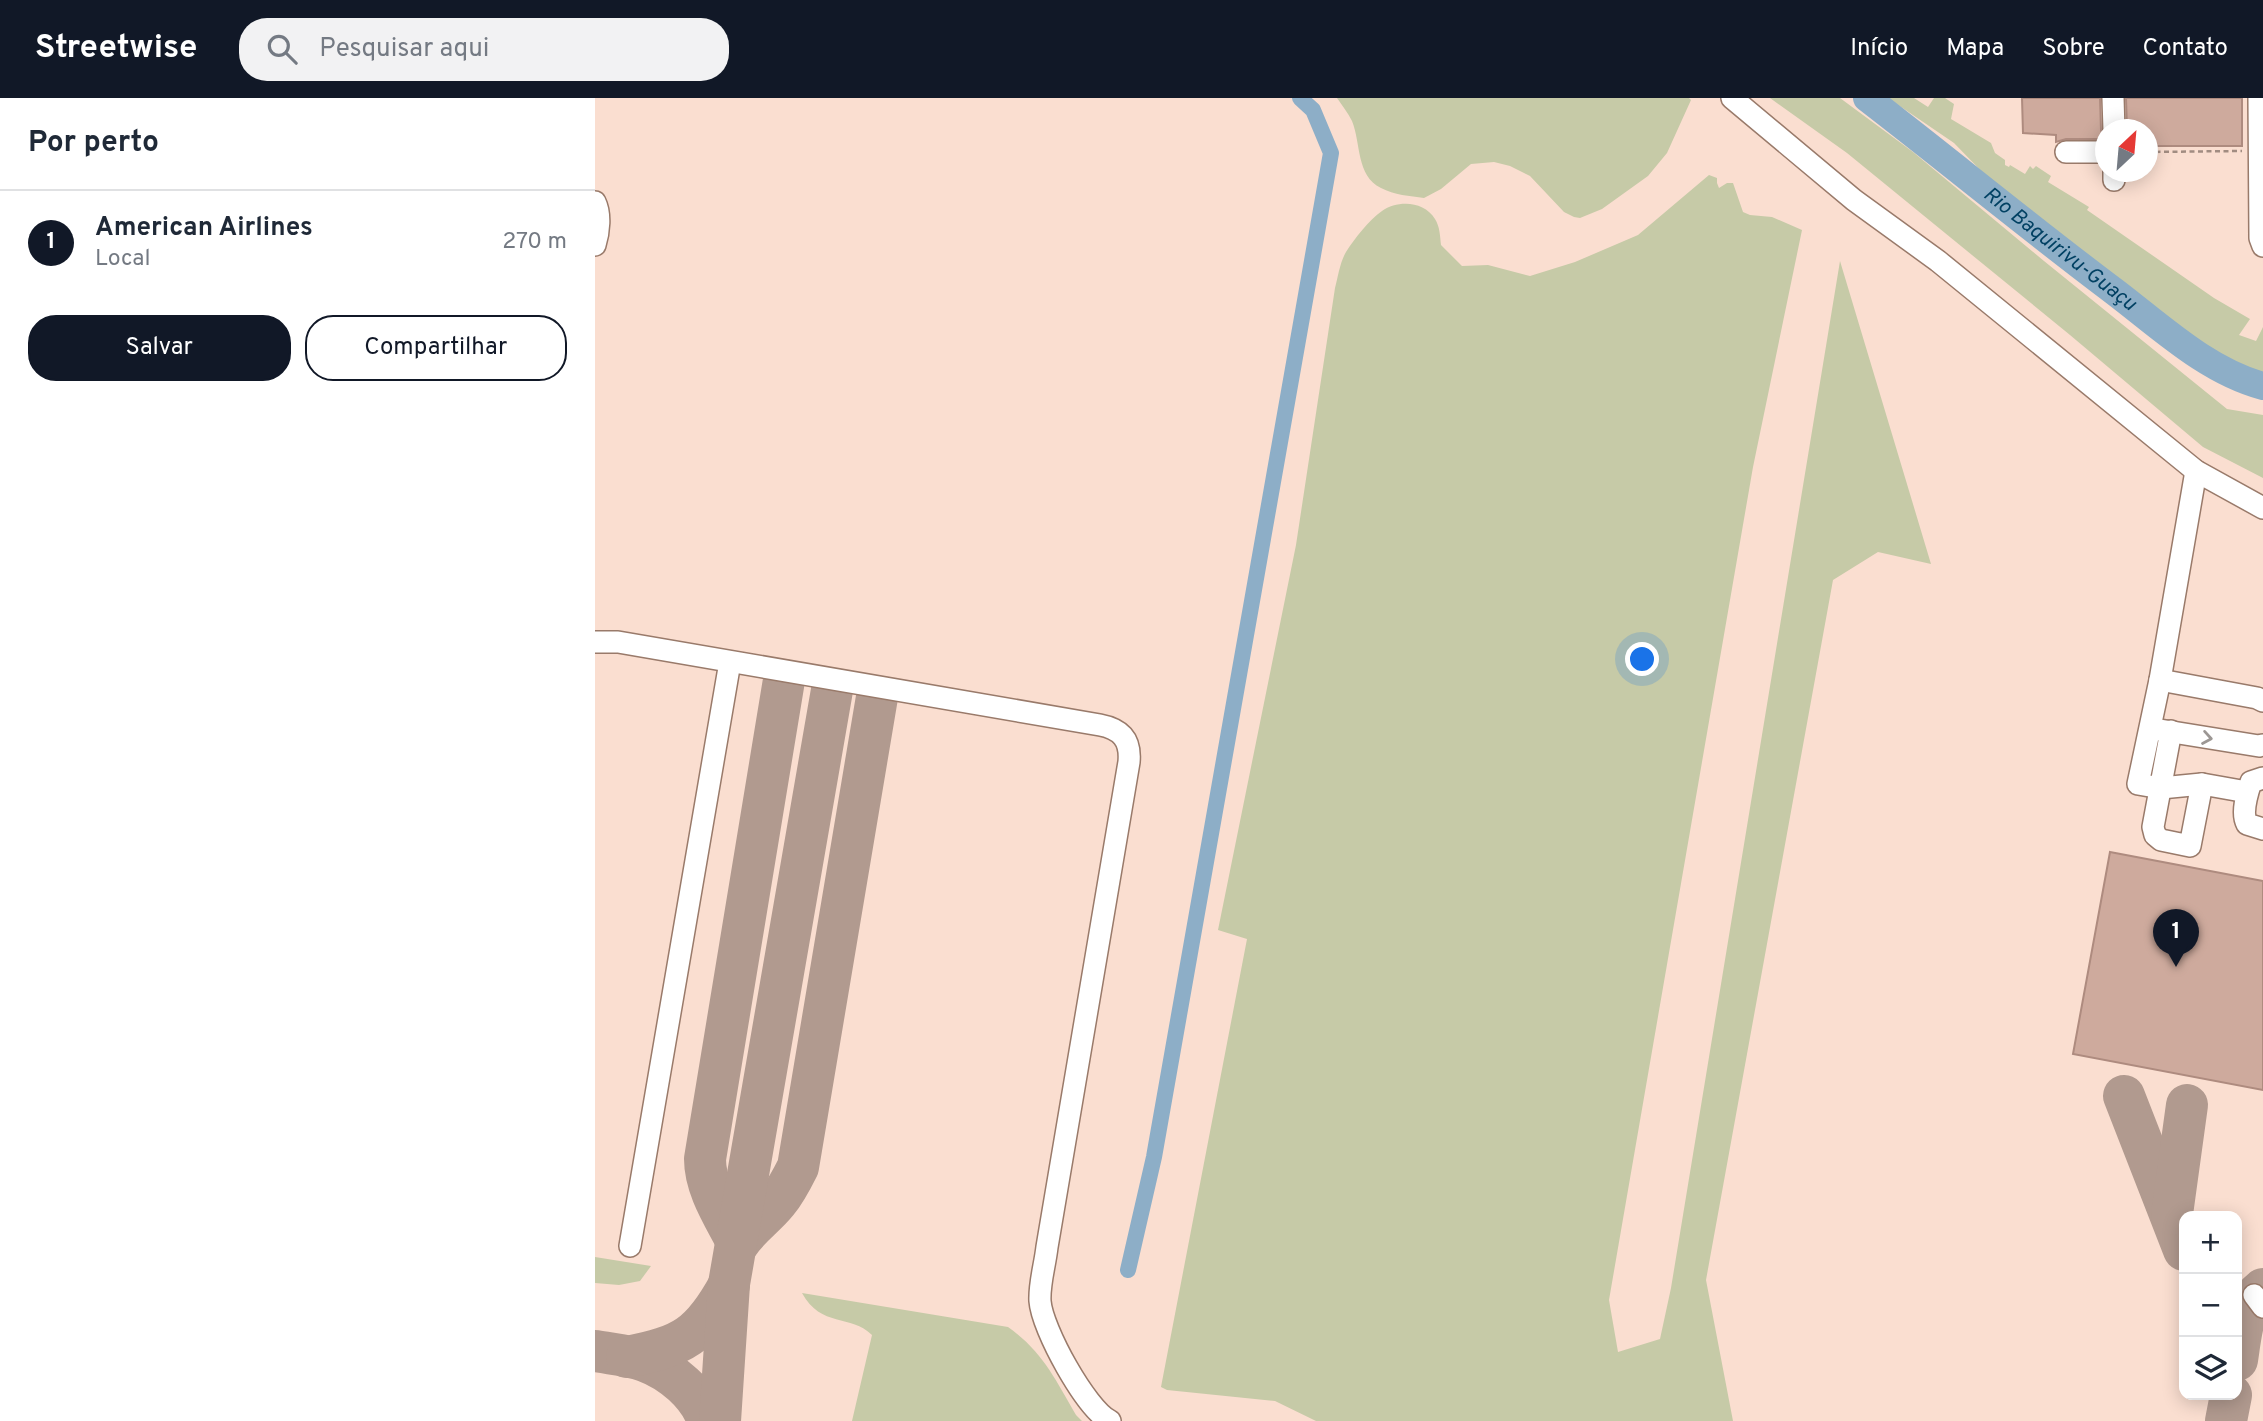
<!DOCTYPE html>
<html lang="pt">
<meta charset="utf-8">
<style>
body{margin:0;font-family:Overpass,sans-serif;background:#f2f2f3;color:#1f2937}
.controls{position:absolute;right:21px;bottom:21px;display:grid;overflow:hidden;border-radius:14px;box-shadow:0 4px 18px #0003}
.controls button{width:63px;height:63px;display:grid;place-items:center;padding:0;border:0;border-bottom:2px solid #e0e1e3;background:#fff;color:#1f2937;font:35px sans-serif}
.compass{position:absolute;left:1500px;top:21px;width:63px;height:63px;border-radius:50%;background:#fff;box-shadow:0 4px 18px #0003;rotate:26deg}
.you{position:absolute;left:1048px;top:562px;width:24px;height:24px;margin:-18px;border:5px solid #fff;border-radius:50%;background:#1a73e8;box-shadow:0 0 0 10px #1a73e833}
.badge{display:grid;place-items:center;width:46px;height:46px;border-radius:50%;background:#111827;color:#fff;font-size:23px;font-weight:700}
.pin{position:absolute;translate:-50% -58px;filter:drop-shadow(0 2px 4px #0008)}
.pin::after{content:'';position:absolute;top:37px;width:24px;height:21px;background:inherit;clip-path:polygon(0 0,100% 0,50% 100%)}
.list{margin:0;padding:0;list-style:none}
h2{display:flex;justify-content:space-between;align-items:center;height:91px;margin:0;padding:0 28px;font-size:30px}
h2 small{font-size:23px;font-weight:400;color:#747a83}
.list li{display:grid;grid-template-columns:46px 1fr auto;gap:21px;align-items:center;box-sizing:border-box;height:105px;padding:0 28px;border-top:2px solid #e0e1e3}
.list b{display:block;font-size:26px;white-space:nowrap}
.list p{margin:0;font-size:23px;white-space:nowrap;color:#747a83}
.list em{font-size:23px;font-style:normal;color:#747a83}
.actions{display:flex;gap:14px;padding:21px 28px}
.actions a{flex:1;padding:16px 0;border:2px solid #111827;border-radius:28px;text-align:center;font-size:24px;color:#111827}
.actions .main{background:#111827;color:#fff}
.icon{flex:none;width:38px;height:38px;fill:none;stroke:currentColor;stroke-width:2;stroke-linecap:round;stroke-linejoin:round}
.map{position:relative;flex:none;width:1668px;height:1323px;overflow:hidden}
header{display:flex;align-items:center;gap:42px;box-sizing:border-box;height:98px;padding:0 35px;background:#111827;color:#fff}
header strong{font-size:33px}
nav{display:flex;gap:38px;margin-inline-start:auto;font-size:24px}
.search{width:490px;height:63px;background:#f2f2f3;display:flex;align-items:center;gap:18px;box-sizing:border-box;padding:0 24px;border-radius:28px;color:#747a83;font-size:26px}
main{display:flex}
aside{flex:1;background:#fff}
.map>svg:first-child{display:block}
.green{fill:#c6caa7}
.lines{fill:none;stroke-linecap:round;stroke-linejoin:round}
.canal{stroke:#8daec7;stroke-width:16}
.river{stroke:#8daec7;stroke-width:28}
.taxiway{stroke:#b19a8f;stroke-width:42}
.building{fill:#ceaa9d;stroke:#ae8b7f;stroke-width:2}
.minor-casing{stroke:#997a6a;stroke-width:24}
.path{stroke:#a18c81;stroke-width:2.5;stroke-dasharray:5 3.5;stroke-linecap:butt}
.minor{stroke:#fff;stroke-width:21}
.oneway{stroke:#9c9794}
.labels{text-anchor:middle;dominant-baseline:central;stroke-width:7;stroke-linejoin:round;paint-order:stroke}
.water-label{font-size:21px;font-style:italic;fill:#024163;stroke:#faded0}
</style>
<header>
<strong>Streetwise</strong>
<div class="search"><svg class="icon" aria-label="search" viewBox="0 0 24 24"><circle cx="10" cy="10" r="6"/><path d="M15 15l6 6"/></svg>Pesquisar aqui</div>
<nav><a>Início</a><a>Mapa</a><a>Sobre</a><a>Contato</a></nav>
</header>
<main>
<aside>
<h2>Por perto<small></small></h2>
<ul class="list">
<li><span class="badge">1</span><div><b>American Airlines</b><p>Local</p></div><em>270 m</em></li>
</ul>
<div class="actions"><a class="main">Salvar</a><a>Compartilhar</a></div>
</aside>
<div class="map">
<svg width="1668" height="1323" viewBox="0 0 1668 1323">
<rect width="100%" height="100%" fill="#faded0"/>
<!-- green -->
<g class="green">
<path d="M742 0H1094L1096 2 1072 55 1053 78 1007 111 985 120 979 119 969 114 935 78 915 68 899 64 876 66 846 91 829 100C815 98 799 97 786 90 761 78 766 45 757 23 753 15 747 7 742 0Z"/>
<polygon points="1175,0 1245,0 1318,54 1449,163 1632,311 1668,317 1668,380 1608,349 1475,237 1252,55"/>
<polygon points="1293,0 1319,0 1333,9 1339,0 1350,0 1359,6 1356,21 1396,45 1400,55 1410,62 1410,67 1414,69 1415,67 1430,76 1435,68 1438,71 1441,68 1456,78 1453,84 1494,109 1492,112 1619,200 1655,221 1644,237 1661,243 1668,229 1668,275 1608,254 1517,187 1394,81 1359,45"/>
<path d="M1114 77 1122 80V85L1124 90 1132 85H1138L1148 114 1155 117 1177 119 1207 132 1158 369 1014 1202 1023 1254 1065 1241 1076 1190 1245 163 1336 466 1283 454 1238 482 1111 1182 1138 1323H721L680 1303 572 1292 566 1289 652 841 623 832 701 447 740 190C743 179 745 164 751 154 760 140 774 122 787 113 803 102 829 103 840 121 845 129 845 138 846 147L867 168 893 167 935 178 980 164 1043 137Z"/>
<polygon points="0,1159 56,1168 45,1183 24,1187 0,1185"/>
<path d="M207 1195 413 1229C448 1254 460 1281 481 1317L487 1323H257L277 1237C256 1216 226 1230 207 1195Z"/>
</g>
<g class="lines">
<!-- canal -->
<polyline class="canal" points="533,1172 559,1059 736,55 718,12 705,0"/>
<!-- river -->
<path class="river" id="s1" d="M1272 0C1355 64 1436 131 1520 194 1566 229 1612 273 1668 288"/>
<!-- taxiway -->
<g class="taxiway">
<path d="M189 582 110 1061C110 1091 130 1120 143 1146 154 1129 170 1119 182 1104 191 1093 197 1081 203 1069L282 599"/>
<polyline points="1529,998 1589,1152"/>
<polyline points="1577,1116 1592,1007"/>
<path d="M0 1253C16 1256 34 1257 50 1263 77 1273 104 1296 113 1323"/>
<path d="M32 1259C88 1248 106 1238 134 1187"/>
<path d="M1642 1262C1646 1237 1647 1207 1668 1191"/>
<polyline points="125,1323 134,1186 237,592"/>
<polyline points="1631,1323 1636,1297"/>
</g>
</g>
<!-- building -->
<g class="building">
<polygon points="1427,0 1505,0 1506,32 1508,41 1471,41 1461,44 1461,37 1428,35"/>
<polygon points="1531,0 1647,0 1647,48 1552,48 1552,32 1532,32"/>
<polygon points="1515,754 1668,783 1668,992 1478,956"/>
</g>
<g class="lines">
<!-- minor casing -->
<g class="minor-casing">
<g id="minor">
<polyline points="1137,0 1259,102 1343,163 1601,373 1668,410"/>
<polyline points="1518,0 1519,32"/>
<polyline points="1664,0 1665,140 1668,148"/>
<polyline points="1471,54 1510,54"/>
<polyline points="1519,74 1519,82"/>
<path d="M0 104C6 116 4 134 0 147"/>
<polyline points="1601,373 1565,582 1543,686 1566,690 1607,686 1652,694"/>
<path d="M0 544H23L505 627C526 631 536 642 534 664L452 1149C450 1167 444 1186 445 1203 447 1231 491 1311 515 1323"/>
<polyline points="1565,582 1662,600 1668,603"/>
<polyline points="1565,632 1664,648 1668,647"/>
<polyline points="1576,633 1558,729 1560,737 1566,742 1595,748 1607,686"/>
<path d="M1668 680 1656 684C1652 696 1646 715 1652 726L1668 731"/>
<polyline points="35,1148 135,564"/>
<polyline points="1659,1197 1668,1209"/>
</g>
</g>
<!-- path -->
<polyline class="path" points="1552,54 1647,53"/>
<!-- minor -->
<use href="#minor" class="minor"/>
</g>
<!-- one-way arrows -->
<defs><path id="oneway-chevron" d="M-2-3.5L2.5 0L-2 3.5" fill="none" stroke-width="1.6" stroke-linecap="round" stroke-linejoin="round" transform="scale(1.75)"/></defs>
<use class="oneway" href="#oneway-chevron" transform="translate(1612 640) rotate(10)"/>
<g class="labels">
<!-- water labels -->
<g class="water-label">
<text stroke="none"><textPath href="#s1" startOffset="245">Rio Baquirivu-Guaçu</textPath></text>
</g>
</g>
</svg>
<div class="controls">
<button>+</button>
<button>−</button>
<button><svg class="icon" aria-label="layers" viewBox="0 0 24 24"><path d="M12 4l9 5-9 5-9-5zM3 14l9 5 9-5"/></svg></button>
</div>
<svg class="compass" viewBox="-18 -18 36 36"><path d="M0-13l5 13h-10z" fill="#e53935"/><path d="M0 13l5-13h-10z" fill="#747a83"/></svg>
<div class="you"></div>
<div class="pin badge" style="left:1581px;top:869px">1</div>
</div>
</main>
